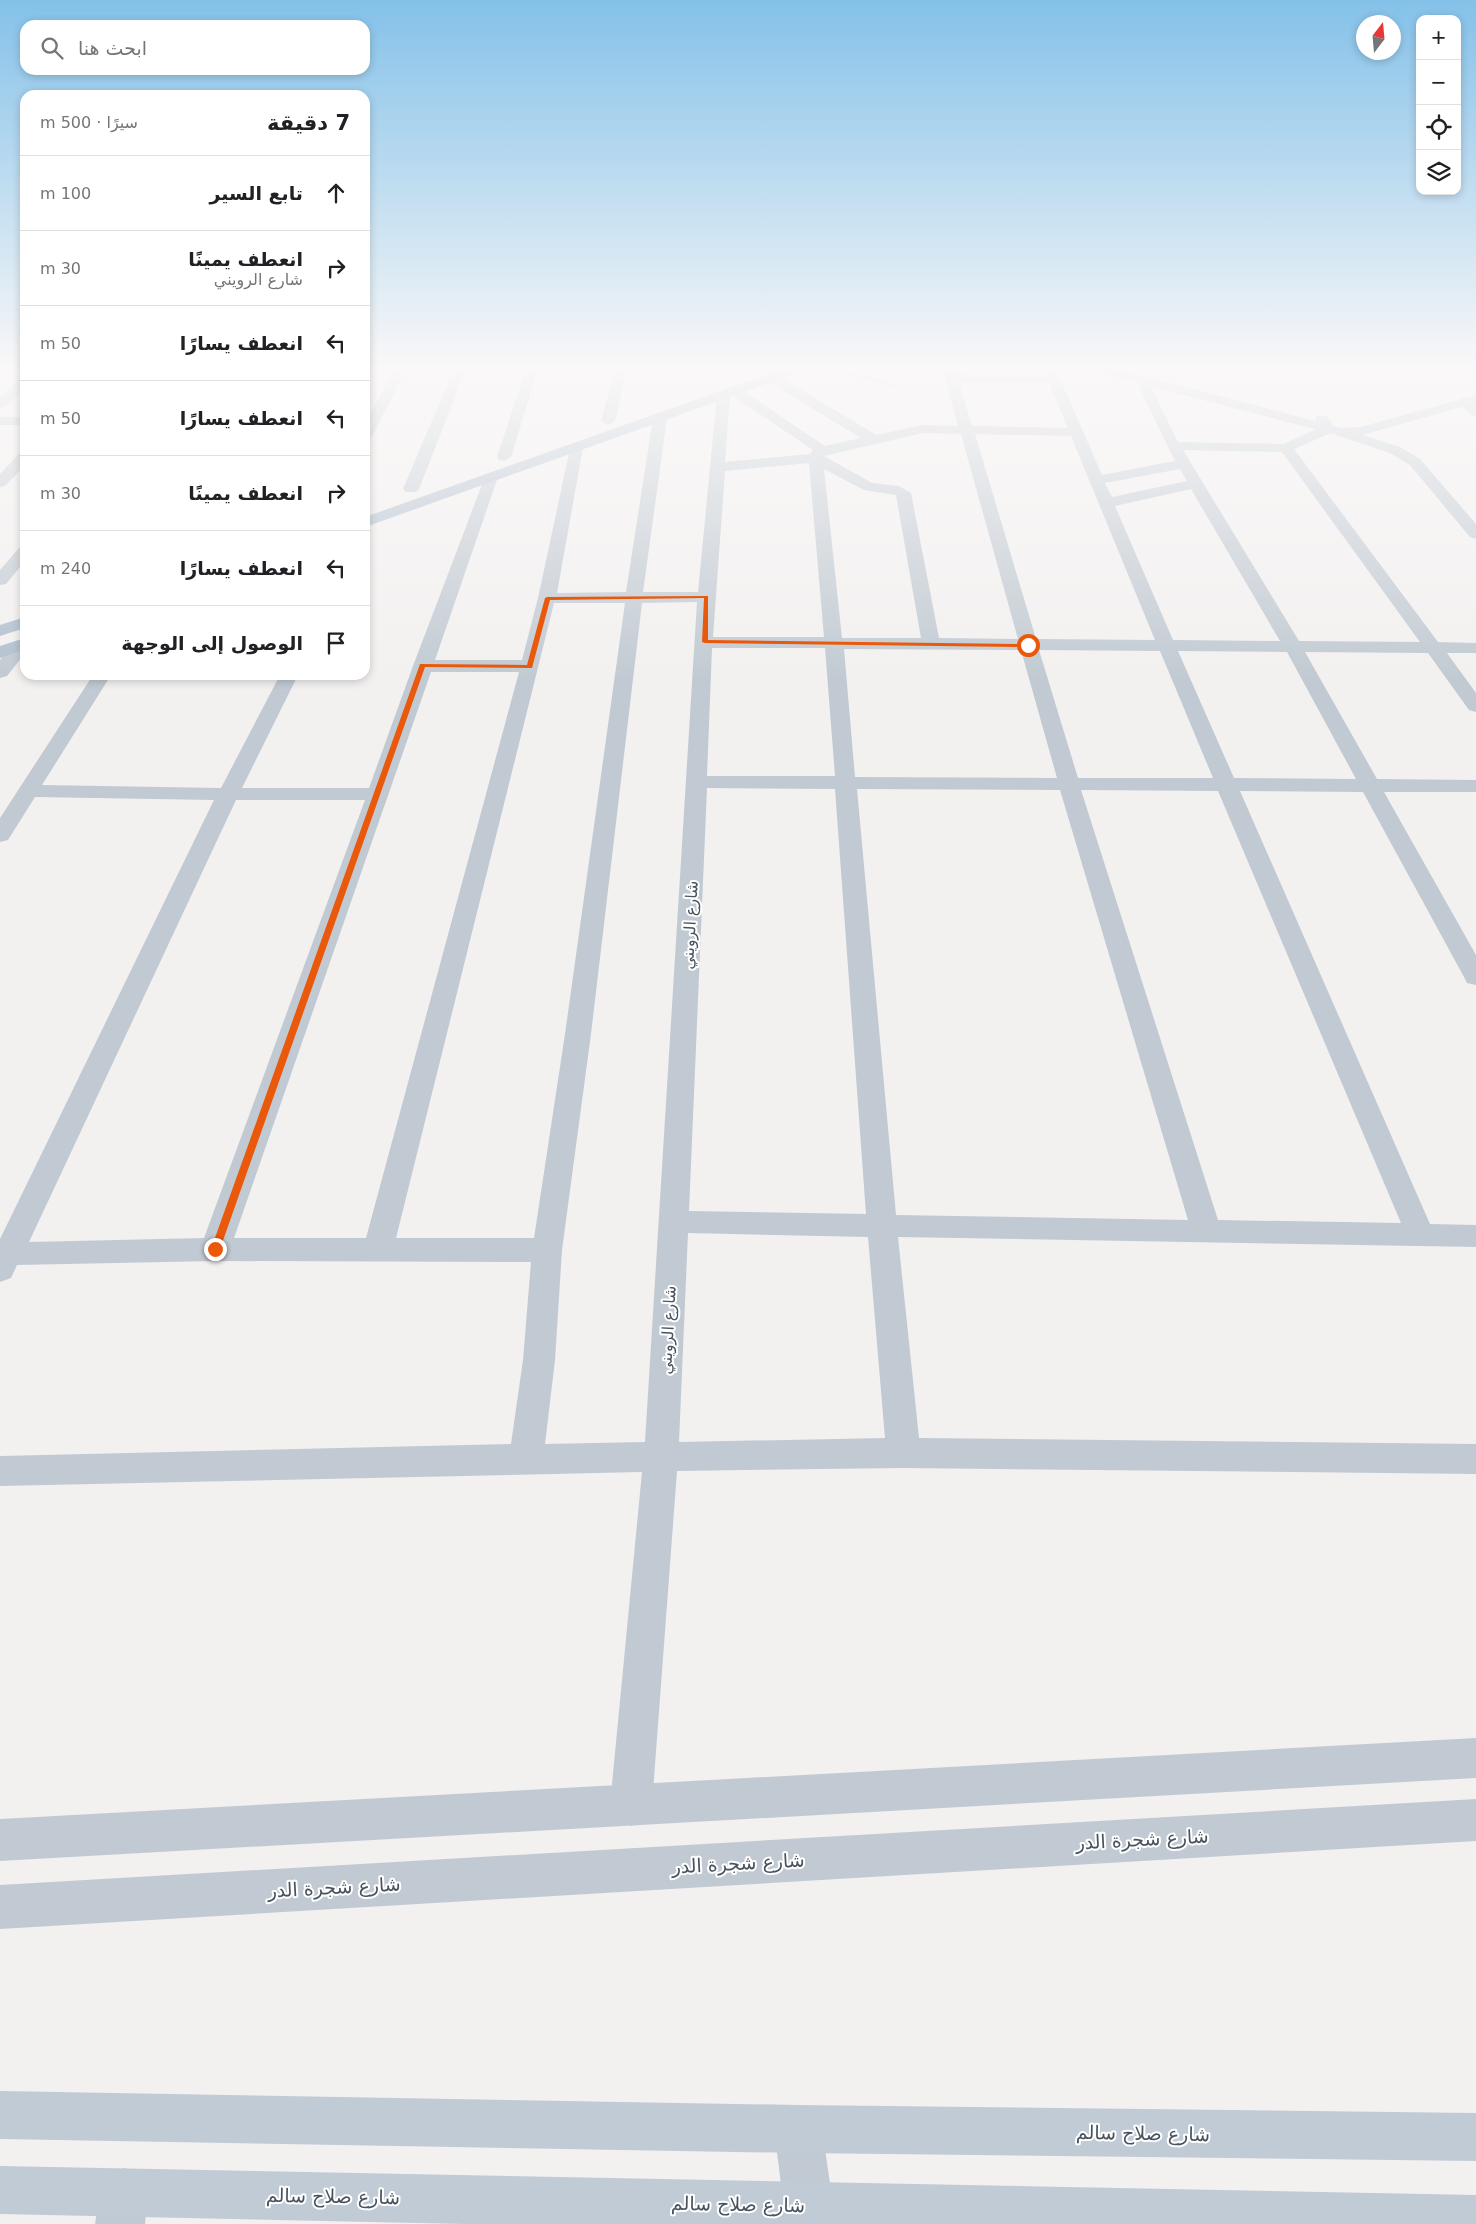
<!DOCTYPE html>
<html lang="ar">
<meta charset="utf-8">
<style>
body{margin:0;font-family:"DejaVu Sans",Vazirmatn,sans-serif;background:#f6f6f6;color:#202124;direction:rtl}
.controls{position:absolute;right:15px;top:15px;display:grid;overflow:hidden;border-radius:10px;box-shadow:0 2px 8px #0003}
.controls button{width:45px;height:45px;display:grid;place-items:center;padding:0;border:0;border-bottom:1px solid #e0e0e0;background:#fff;color:#202124;font:25px sans-serif}
.compass{position:absolute;left:1356px;top:15px;width:45px;height:45px;border-radius:50%;background:#fff;box-shadow:0 2px 8px #0003;rotate:16deg}
.stop{position:absolute;width:15px;height:15px;margin:-11px;border:4px solid #ea580c;border-radius:50%;background:#fff}
.stop.end{background:#ea580c;border-color:#fff;box-shadow:0 1px 5px #0008}
.list{margin:0;padding:0;list-style:none}
h2{display:flex;justify-content:space-between;align-items:center;height:65px;margin:0;padding:0 20px;font-size:21px}
h2 small{font-size:16px;font-weight:400;color:#757577}
.list li{display:grid;grid-template-columns:32px 1fr auto;gap:15px;align-items:center;box-sizing:border-box;height:75px;padding:0 20px;border-top:1px solid #e0e0e0}
.list b{display:block;font-size:19px;white-space:nowrap}
.list p{margin:0;font-size:16px;white-space:nowrap;color:#757577}
.list em{font-size:16px;font-style:normal;color:#757577}
.icon{flex:none;width:28px;height:28px;fill:none;stroke:currentColor;stroke-width:2;stroke-linecap:round;stroke-linejoin:round}
.map{position:relative;flex:none;width:1476px;height:2224px;overflow:hidden;direction:ltr}
.search{position:absolute;background:#fff;box-shadow:0 2px 8px #0003;left:20px;top:20px;width:350px;height:55px;display:flex;align-items:center;gap:12px;box-sizing:border-box;padding:0 18px;border-radius:15px;color:#757577;font-size:19px}
.panel{position:absolute;background:#fff;box-shadow:0 2px 8px #0003;left:20px;top:90px;width:350px;height:590px;border-radius:15px;direction:rtl}
.map>svg:first-child{display:block}
.lines{fill:none;stroke-linecap:round;stroke-linejoin:round}
.service{fill:#c1cad2;fill-rule:evenodd}
.minor{fill:#c1cad2;fill-rule:evenodd}
.tertiary{fill:#c1cad2;fill-rule:evenodd}
.secondary{fill:#c1cbd6;fill-rule:evenodd}
.primary{fill:#b0bfce;fill-rule:evenodd}
.route{fill:#ea580c}
.labels{text-anchor:middle;dominant-baseline:central;stroke-width:4;stroke-linejoin:round;paint-order:stroke}
.street-label{font-size:16px;fill:#48535e;stroke:#fff}
.near-street-label{font-size:19px;fill:#48535e;stroke:#fff}
</style>
<div class="map">
<svg width="1476" height="2224" viewBox="0 0 1476 2224">
<rect width="100%" height="100%" fill="#f3f0f0"/>
<g class="lines">
<!-- service -->
<polygon class="service" points="830,369 842,369 896,385 892,387"/>
<!-- minor -->
<g class="minor">
<polygon points="395,369 407,369 372,436 365,440 365,423"/>
<polygon points="454,369 466,369 419,489 416,492 406,492 403,489"/>
<polygon points="526,369 538,369 511,457 504,461 499,460 497,457"/>
<polygon points="615,369 627,369 615,421 608,425 601,421"/>
<path d="M943 369H955L957 374 1046 375 1044 369H1056L1102 475 1175 461 1135 379 1136 376H1146L1147 379 1178 442 1284 444 1320 427 1315 419 1317 416H1327L1335 429 1333 432 1294 449 1438 642 1476 643V653H1447L1476 693V712L1469 710 1428 653 1305 652 1377 779 1476 780V792H1384L1476 955V985L1467 983 1464 977 1363 792 1240 791 1430 1224 1476 1225V1247L898 1237 919 1438 1476 1444V1474L903 1468 677 1471 652 1805 646 1820 631 1826 616 1820 610 1805 642 1472 0 1486V1456L511 1444 523 1360 531 1262 215 1261 17 1265 11 1278 0 1282V1239L214 800 35 797 8 840 0 842V818L93 675H111L42 785 221 788 280 675H298L242 788H369L413 666 486 474H496L498 477 435 660H522L538 598 571 444H581L583 447 557 593 626 592 653 418 660 414 667 418 643 592H698L717 395 719 392H728L729 388H739L825 446 861 438 767 381 766 378 767 375H777L876 435 923 425 958 426ZM959 382 1049 383 1068 428 972 426ZM730 394 813 450 810 454 725 462ZM923 433 961 434 1018 639 939 638 911 493 899 486 872 483 824 456ZM975 434 1071 436 1155 640 1036 639ZM1183 450 1282 452 1420 642 1299 641ZM809 463 824 637H713L725 471ZM824 469 864 490 896 495 921 638H842ZM1180 469 1187 481 1112 497 1105 483ZM1191 489 1280 641 1173 640 1115 506ZM697 602 645 1442 545 1444 555 1360 562 1250 591 1034 642 603ZM554 603H625L565 1034 534 1238H396ZM712 648H825L835 776H707ZM844 649 1021 650 1057 778 855 777ZM1039 650 1160 651 1213 778H1078ZM1178 651 1287 652 1356 779 1234 778ZM431 672H519L366 1238H234ZM707 788 835 789 866 1214 689 1211ZM857 789 1060 790 1188 1220 896 1215ZM1081 790 1218 791 1401 1223 1218 1220ZM236 800H365L204 1238 29 1242ZM688 1233 868 1237 885 1438 679 1442Z"/>
<polygon points="25,377 25,388 5,407 0,408 0,397 20,378"/>
<polygon points="1465,397 1470,398 1476,404 1476,416 1471,415 1458,401"/>
<rect x="0" y="417" width="25" height="8"/>
<polygon points="1341,428 1400,447 1420,459 1476,524 1476,539 1470,537 1410,465 1390,453 1336,435 1334,432"/>
<polygon points="25,452 25,465 5,486 0,487 0,474 20,453"/>
<polygon points="25,546 25,561 6,584 0,585 0,570 19,548"/>
<polygon points="22,640 25,640 25,653 7,676 0,678 0,660 16,641"/>
<polygon points="798,2105 815,2112 822,2129 836,2224 786,2224 774,2129 781,2112"/>
<polygon points="124,2168 141,2175 148,2192 145,2224 95,2224 100,2192 107,2175"/>
</g>
<!-- tertiary -->
<g class="tertiary">
<polygon points="1476,1738 1476,1778 0,1861 0,1819"/>
<polygon points="1476,1799 1476,1841 0,1929 0,1885"/>
</g>
<!-- secondary -->
<g class="secondary">
<polygon points="1095,369 1117,369 1341,428 1361,427 1476,395 1476,403 1362,435 1341,436 1096,372"/>
<polygon points="0,2091 798,2105 1476,2113 1476,2161 798,2153 0,2139"/>
<polygon points="0,2166 1476,2195 1476,2224 464,2224 0,2214"/>
</g>
<!-- primary -->
<g class="primary">
<polygon points="782,369 801,369 800,372 365,527 365,517"/>
<polygon points="25,617 25,628 0,636 0,625"/>
<polygon points="25,638 25,649 0,658 0,646"/>
</g>
</g>
<!-- sky -->
<linearGradient id="sky" x2="0" y2="1"><stop stop-color="#84c1e9"/><stop offset="0.54" stop-color="#faf8f8"/><stop offset="1" stop-color="#faf8f8" stop-opacity="0"/></linearGradient>
<rect width="1476" height="681" fill="url(#sky)"/>
<!-- route -->
<polygon class="route" points="708,596 708,640 1028,644 1031,645 1028,647 705,643 702,642 704,598 550,600 532,668 425,667 220,1249 218,1252 212,1252 211,1249 420,664 527,665 545,598 547,597"/>
<g class="labels">
<!-- street labels -->
<g class="street-label">
<text transform="translate(690 925) rotate(-87)">شارع الرويني</text>
<text transform="translate(668 1330) rotate(-87)">شارع الرويني</text>
</g>
<!-- near-street labels -->
<g class="near-street-label">
<text transform="translate(1142 1839) rotate(-3)">شارع شجرة الدر</text>
<text transform="translate(738 1863) rotate(-3)">شارع شجرة الدر</text>
<text transform="translate(334 1887) rotate(-3)">شارع شجرة الدر</text>
<text transform="translate(1143 2133) rotate(1)">شارع صلاح سالم</text>
<text transform="translate(333 2196) rotate(1)">شارع صلاح سالم</text>
<text transform="translate(738 2204) rotate(1)">شارع صلاح سالم</text>
</g>
</g>
</svg>
<div class="controls">
<button>+</button>
<button>−</button>
<button><svg class="icon" aria-label="locate" viewBox="0 0 24 24"><circle cx="12" cy="12" r="6"/><path d="M12 2v4M12 18v4M2 12h4M18 12h4"/></svg></button>
<button><svg class="icon" aria-label="layers" viewBox="0 0 24 24"><path d="M12 4l9 5-9 5-9-5zM3 14l9 5 9-5"/></svg></button>
</div>
<svg class="compass" viewBox="-18 -18 36 36"><path d="M0-13l5 13h-10z" fill="#e53935"/><path d="M0 13l5-13h-10z" fill="#757577"/></svg>
<div class="stop" style="left:1028px;top:645px"></div>
<div class="stop end" style="left:215px;top:1249px"></div>
<div class="search"><svg class="icon" aria-label="search" viewBox="0 0 24 24"><circle cx="10" cy="10" r="6"/><path d="M15 15l6 6"/></svg>ابحث هنا</div>
<section class="panel">
<h2>7 دقيقة<small>سيرًا · 500 m</small></h2>
<ul class="list">
<li><svg class="icon" aria-label="ahead" viewBox="0 0 24 24"><path d="M12 20V5M6 11l6-6 6 6"/></svg><div><b>تابع السير</b></div><em>100 m</em></li>
<li><svg class="icon" aria-label="right" viewBox="0 0 24 24"><path d="M7 20v-9h11M14 6l5 5-5 5"/></svg><div><b>انعطف يمينًا</b><p>شارع الرويني</p></div><em>30 m</em></li>
<li><svg class="icon" aria-label="left" viewBox="0 0 24 24"><path d="M17 20v-9H6M10 6l-5 5 5 5"/></svg><div><b>انعطف يسارًا</b></div><em>50 m</em></li>
<li><svg class="icon" aria-label="left" viewBox="0 0 24 24"><path d="M17 20v-9H6M10 6l-5 5 5 5"/></svg><div><b>انعطف يسارًا</b></div><em>50 m</em></li>
<li><svg class="icon" aria-label="right" viewBox="0 0 24 24"><path d="M7 20v-9h11M14 6l5 5-5 5"/></svg><div><b>انعطف يمينًا</b></div><em>30 m</em></li>
<li><svg class="icon" aria-label="left" viewBox="0 0 24 24"><path d="M17 20v-9H6M10 6l-5 5 5 5"/></svg><div><b>انعطف يسارًا</b></div><em>240 m</em></li>
<li><svg class="icon" aria-label="arrive" viewBox="0 0 24 24"><path d="M6 21V4h12l-3 4 3 4H6"/></svg><div><b>الوصول إلى الوجهة</b></div></li>
</ul>
</section>
</div>
